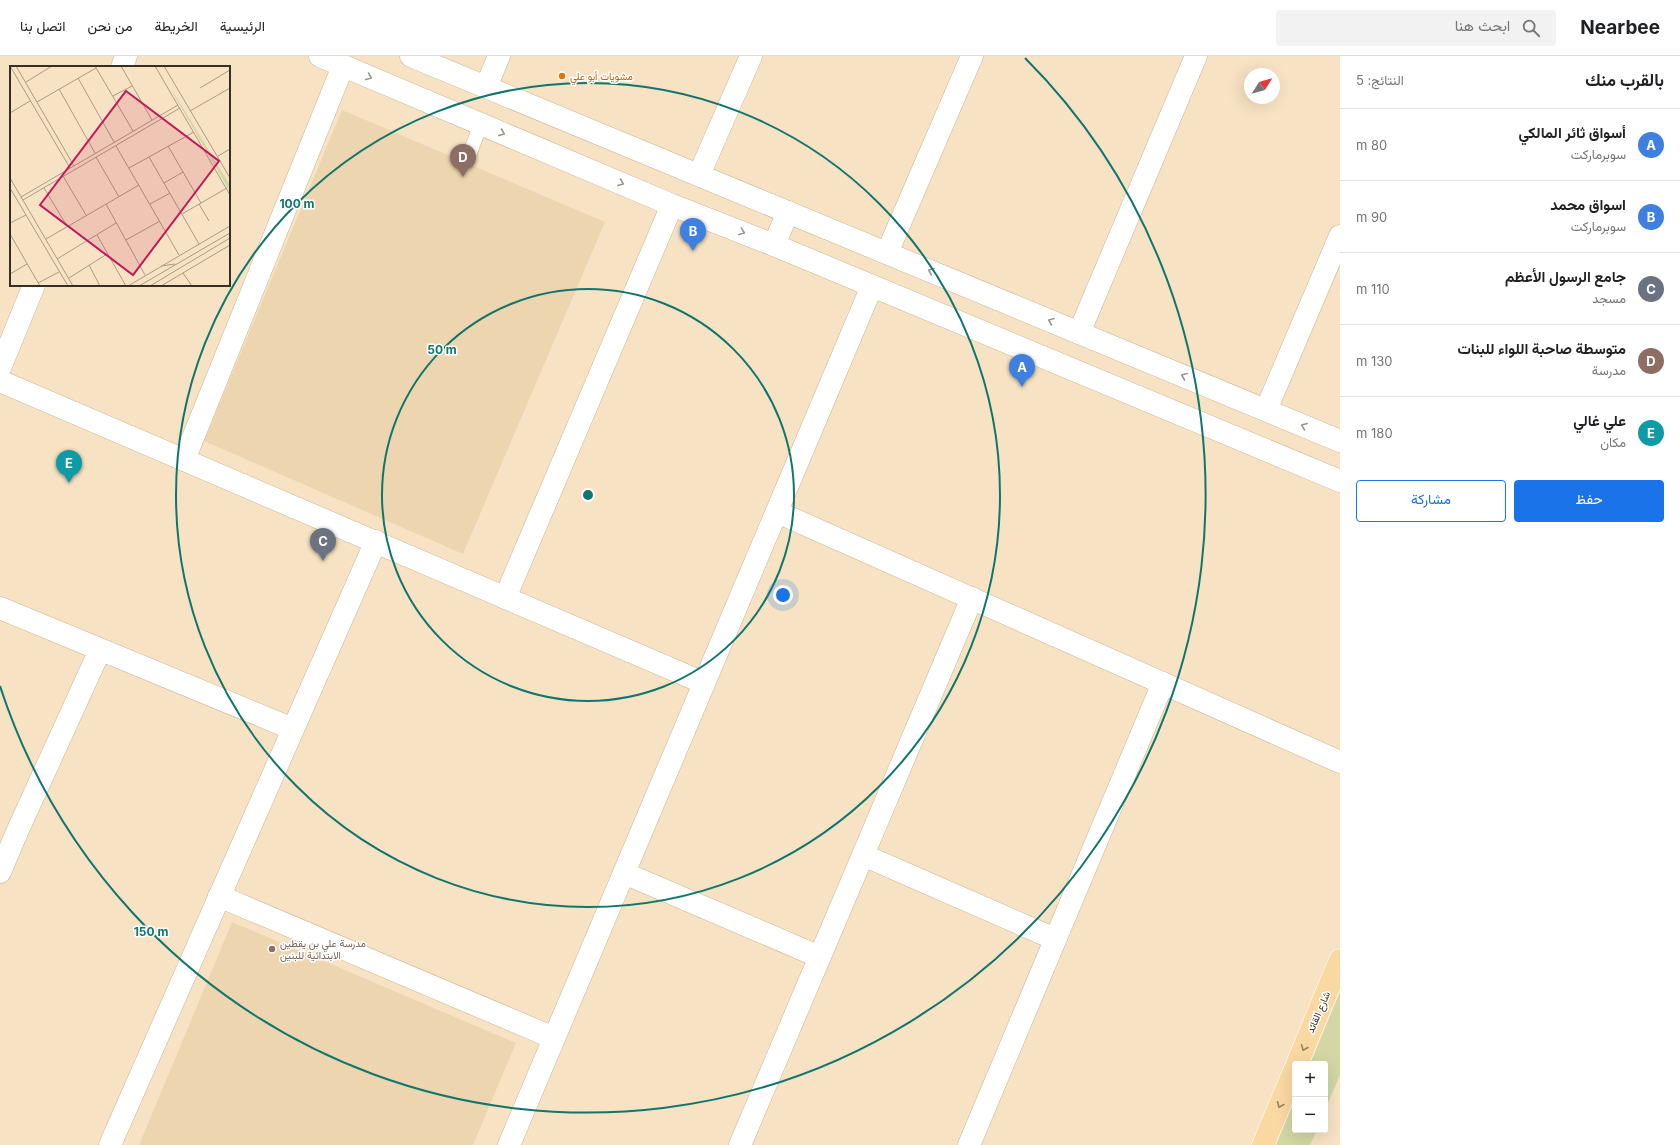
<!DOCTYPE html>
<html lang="ar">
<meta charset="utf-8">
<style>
body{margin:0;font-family:Inter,Vazirmatn,sans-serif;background:#f2f2f2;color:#202124;direction:rtl}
.controls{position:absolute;right:12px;bottom:12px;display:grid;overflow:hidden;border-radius:4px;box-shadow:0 4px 16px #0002}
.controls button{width:36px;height:36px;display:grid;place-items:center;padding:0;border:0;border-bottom:1px solid #e0e0e0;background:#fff;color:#202124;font:20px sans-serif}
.compass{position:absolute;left:1244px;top:12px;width:36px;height:36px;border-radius:50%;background:#fff;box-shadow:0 4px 16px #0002;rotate:53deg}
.you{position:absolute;left:783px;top:539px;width:14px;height:14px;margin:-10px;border:3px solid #fff;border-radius:50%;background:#1a73e8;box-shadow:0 0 0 6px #1a73e833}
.badge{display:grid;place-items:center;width:26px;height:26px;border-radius:50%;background:#1a73e8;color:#fff;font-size:13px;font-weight:700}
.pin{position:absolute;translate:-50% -33px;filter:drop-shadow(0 1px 2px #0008)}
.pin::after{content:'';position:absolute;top:21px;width:14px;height:12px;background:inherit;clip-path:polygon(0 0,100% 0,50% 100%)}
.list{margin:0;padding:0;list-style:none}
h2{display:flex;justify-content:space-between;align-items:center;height:52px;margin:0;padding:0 16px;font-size:17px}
h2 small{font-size:13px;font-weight:400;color:#757577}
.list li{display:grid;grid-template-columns:26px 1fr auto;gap:12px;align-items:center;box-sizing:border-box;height:72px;padding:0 16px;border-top:1px solid #e0e0e0}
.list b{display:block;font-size:15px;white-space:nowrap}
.list p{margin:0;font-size:13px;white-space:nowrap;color:#757577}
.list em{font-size:13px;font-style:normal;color:#757577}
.actions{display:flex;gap:8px;padding:12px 16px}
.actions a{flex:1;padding:9px 0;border:1px solid #1a73e8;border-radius:4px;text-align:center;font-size:14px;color:#1a73e8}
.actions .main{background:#1a73e8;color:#fff}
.icon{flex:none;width:22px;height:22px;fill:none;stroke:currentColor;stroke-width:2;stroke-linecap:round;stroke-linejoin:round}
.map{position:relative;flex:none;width:1340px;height:1089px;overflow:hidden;direction:ltr}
header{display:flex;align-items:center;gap:24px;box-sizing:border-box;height:56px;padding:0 20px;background:#fff;border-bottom:1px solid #e0e0e0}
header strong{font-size:19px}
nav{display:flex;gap:22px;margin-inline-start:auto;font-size:14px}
.search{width:280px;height:36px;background:#f2f2f2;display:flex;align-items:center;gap:10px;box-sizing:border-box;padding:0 14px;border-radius:4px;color:#757577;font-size:15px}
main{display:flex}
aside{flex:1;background:#fff}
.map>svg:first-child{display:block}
.built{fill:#edd6af}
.green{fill:#d3d7a3}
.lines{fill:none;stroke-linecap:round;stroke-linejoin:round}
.lane-casing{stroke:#c9b696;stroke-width:15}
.street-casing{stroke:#c9b696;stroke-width:23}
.secondary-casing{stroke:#c9b696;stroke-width:23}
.primary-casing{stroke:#fff;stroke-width:23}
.lane{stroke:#fff;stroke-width:14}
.street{stroke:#fff;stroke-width:22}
.secondary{stroke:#fff;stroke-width:22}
.primary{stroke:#fad8a1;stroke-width:22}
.oneway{stroke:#9a9690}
.oneway2{stroke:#988362}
.ring{fill:none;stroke:#0f766e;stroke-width:2}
.food-dot{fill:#e8710a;stroke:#fff;stroke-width:1.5}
.education-dot{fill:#8d6e63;stroke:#fff;stroke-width:1.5}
.labels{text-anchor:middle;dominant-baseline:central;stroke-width:3;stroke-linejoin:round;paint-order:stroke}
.food-label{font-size:10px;fill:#c56008;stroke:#fff;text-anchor:start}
.education-label{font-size:10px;fill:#785e54;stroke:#fff;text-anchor:start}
.street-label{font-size:10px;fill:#362e22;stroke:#fff}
.inset-road{fill:none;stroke:#aa9b83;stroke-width:1}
.view{fill:#c2185b;fill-opacity:0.15;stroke:#c2185b;stroke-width:2}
.inset-edge{fill:none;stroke:#362e22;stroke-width:2}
.centre{fill:#0f766e;stroke:#fff;stroke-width:2}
.ring-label{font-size:12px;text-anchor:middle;font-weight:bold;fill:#0f766e;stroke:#fff;stroke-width:3;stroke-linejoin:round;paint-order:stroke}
</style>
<header>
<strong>Nearbee</strong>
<div class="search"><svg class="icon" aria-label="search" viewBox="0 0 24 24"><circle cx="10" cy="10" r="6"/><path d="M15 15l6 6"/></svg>ابحث هنا</div>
<nav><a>الرئيسية</a><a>الخريطة</a><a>من نحن</a><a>اتصل بنا</a></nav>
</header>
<main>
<aside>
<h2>بالقرب منك<small>النتائج: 5</small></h2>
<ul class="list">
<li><span class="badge" style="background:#3f7fe0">A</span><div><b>أسواق ثائر المالكي</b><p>سوبرماركت</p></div><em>80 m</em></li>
<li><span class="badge" style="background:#3f7fe0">B</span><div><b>اسواق محمد</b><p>سوبرماركت</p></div><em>90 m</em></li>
<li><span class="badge" style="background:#6b7280">C</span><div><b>جامع الرسول الأعظم</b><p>مسجد</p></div><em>110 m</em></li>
<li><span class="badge" style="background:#8d6e63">D</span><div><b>متوسطة صاحبة اللواء للبنات</b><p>مدرسة</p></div><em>130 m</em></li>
<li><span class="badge" style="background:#0f9aa8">E</span><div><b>علي غالي</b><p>مكان</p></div><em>180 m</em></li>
</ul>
<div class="actions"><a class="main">حفظ</a><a>مشاركة</a></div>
</aside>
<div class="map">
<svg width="1340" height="1089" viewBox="0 0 1340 1089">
<rect width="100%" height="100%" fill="#f7e3c3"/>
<!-- built -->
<g class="built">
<polygon points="342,54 605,166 463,498 204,385"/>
<polygon points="232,866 516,987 473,1089 139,1089"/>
</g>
<!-- green -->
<g class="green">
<polygon points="1340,936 1340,1019 1325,1054 1325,1008 1310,1008"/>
<polygon points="1295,1043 1295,1074 1317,1074 1310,1089 1276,1089"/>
</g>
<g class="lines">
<!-- lane casing -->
<g class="lane-casing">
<polyline id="lane" points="466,107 481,68"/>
</g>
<!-- street casing -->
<g class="street-casing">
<g id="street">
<polyline points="122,11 126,0"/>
<polyline points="699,119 751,0"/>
<polyline points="887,197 972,0"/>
<polyline points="1079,277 1196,0"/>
<polyline points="0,312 34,229"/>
<polyline points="0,325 704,627"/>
<polyline points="1266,354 1340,180"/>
<polyline points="184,404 343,10"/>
<polyline points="777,456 1340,706"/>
<polyline points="505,542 672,149"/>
<polyline points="0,552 293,673"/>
<polyline points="863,799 1055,883"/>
<polyline points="0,816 17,776 100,594"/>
<polyline points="624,817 820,901"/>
<polyline points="219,840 554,982"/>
<polyline points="110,1089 376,485"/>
<polyline points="509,1089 872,230"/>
<polyline points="740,1089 972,542"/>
<polyline points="969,1089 1163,627"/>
</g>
</g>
<!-- secondary casing -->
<g class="secondary-casing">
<g id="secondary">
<polyline points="320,0 672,149 774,189 1340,425"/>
<polyline points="411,0 1340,385"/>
<polyline points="486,31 499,0"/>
<polyline points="774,189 788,156"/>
</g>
</g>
<!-- primary casing -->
<g class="primary-casing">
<g id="primary">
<polyline points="1297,1008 1340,904"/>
<polyline points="1263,1089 1295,1013"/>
</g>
</g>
<!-- lane -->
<use href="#lane" class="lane"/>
<!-- street -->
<use href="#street" class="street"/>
<!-- secondary -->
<use href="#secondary" class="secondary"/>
<!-- primary -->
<use href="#primary" class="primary"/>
</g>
<!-- one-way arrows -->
<defs><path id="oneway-chevron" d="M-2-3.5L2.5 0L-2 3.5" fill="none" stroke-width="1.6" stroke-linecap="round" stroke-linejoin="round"/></defs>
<g class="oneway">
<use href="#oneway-chevron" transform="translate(369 21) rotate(23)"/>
<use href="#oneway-chevron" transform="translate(502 77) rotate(23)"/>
<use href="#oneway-chevron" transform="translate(621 127) rotate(23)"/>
<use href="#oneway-chevron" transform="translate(742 176) rotate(22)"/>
<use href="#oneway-chevron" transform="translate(931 215) rotate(-157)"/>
<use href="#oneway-chevron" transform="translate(1051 265) rotate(-157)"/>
<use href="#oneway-chevron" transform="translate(1184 320) rotate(-158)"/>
<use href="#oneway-chevron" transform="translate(1304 370) rotate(-158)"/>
</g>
<g class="oneway2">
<use href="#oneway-chevron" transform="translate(1304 992) rotate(113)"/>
<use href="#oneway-chevron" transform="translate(1280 1049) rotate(113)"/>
</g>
<!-- distance rings -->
<g class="ring">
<circle cx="588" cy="439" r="206"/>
<circle cx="588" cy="439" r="412"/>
<path d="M1025 2A618 618 0 1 1 0 630"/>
</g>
<!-- markers -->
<circle class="food-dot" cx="562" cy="20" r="4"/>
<circle class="education-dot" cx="272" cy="893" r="4"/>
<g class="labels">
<!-- food labels -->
<g class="food-label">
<text x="570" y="20">مشويات أبو علي</text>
</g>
<!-- education labels -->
<g class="education-label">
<text x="280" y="887">مدرسة علي بن يقطين<tspan x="280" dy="12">الابتدائية للبنين</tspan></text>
</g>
<!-- street labels -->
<g class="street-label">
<text transform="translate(1318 956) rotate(-67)">شارع القائد</text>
</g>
</g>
<!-- overview -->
<g transform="translate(10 10)">
<rect width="220" height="220" fill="#f7e3c3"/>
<path d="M162 24 220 119V126L164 29Z" fill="#d3d7a3"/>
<path class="inset-road" d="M0 0 60 102M6 0 64 100M85 0 123 65M111 0 142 54M145 0 220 129M154 0 220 112M68 12 104 76M16 16 42 0M190 22 220 4M49 23 85 87M103 30 122 20M27 36 86 2M180 45 220 22M0 47 20 35M106 80 169 189M158 80 191 137M208 90 220 83M86 91 109 131M139 91 189 178M119 102 184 66M53 110 76 149M0 112 63 220M154 117 173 106M0 122 58 220M34 122 57 160M11 131 168 39M13 134 170 42M96 138 135 209M140 138 160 127M189 138 199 155M172 148 217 122M0 157 16 149M0 168 30 220M87 169 116 220M36 173 129 119M116 174 150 155M47 193 106 157M79 199 90 220M151 200 165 198M173 207 182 220M0 208 17 198M59 212 97 188M28 217 49 206M118 220 220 160M129 220 220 167M140 220 220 172M151 220 220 179"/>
<path class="view" d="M116 25 209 95 123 209 30 139Z"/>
<rect width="220" height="220" class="inset-edge"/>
</g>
<circle cx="588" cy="439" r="6" class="centre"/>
<g class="ring-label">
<text x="297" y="152">100 m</text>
<text x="442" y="298">50 m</text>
<text x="151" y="880">150 m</text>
</g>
</svg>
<div class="controls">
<button>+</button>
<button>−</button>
</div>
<svg class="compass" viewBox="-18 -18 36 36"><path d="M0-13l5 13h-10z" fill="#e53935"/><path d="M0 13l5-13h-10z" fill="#757577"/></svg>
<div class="you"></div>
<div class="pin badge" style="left:1022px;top:331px;background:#3f7fe0">A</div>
<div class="pin badge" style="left:693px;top:195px;background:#3f7fe0">B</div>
<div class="pin badge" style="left:323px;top:505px;background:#6b7280">C</div>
<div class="pin badge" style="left:463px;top:121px;background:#8d6e63">D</div>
<div class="pin badge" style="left:69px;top:427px;background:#0f9aa8">E</div>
</div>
</main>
